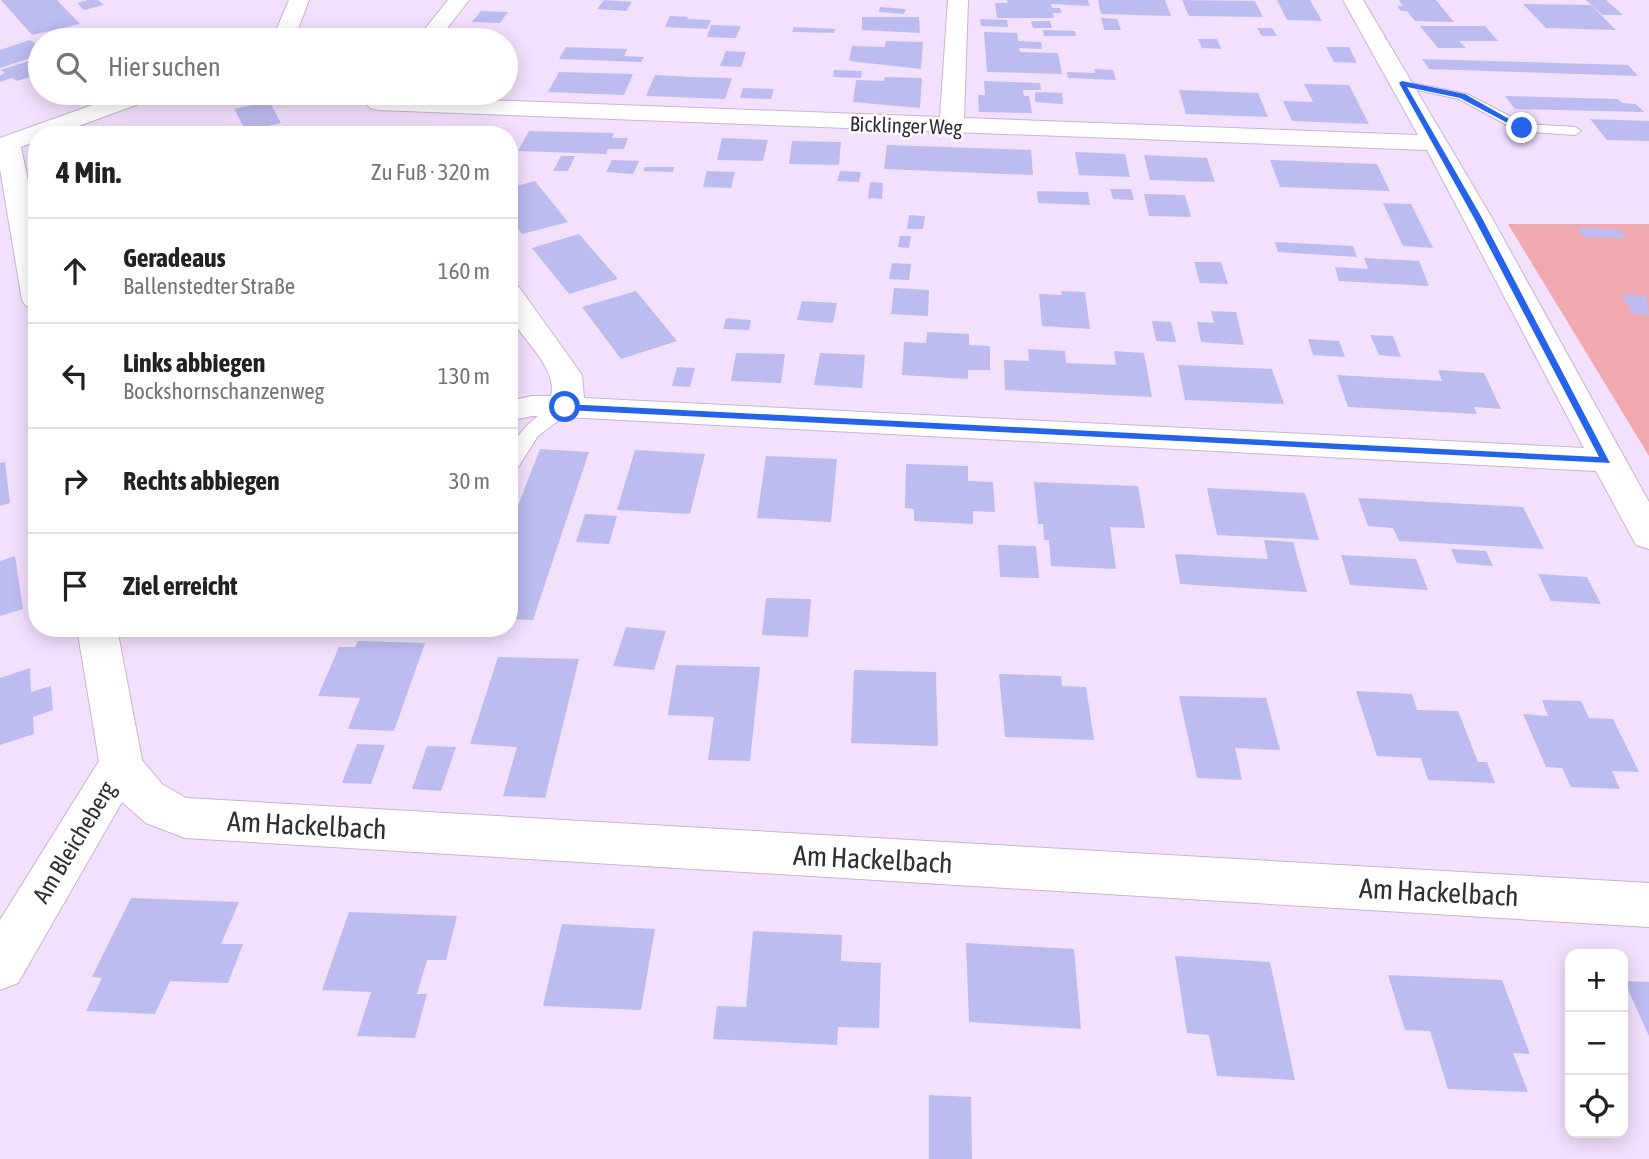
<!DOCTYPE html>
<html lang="de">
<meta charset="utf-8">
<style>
body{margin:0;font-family:"Asap Condensed",sans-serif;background:#f6f6f6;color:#202124}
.controls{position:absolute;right:21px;bottom:21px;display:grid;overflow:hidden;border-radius:14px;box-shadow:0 4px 18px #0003}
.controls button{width:63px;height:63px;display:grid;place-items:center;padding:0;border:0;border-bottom:2px solid #e0e0e0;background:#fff;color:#202124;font:35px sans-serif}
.stop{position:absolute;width:21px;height:21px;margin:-16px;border:5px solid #2563eb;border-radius:50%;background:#fff}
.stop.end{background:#2563eb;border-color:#fff;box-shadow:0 2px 7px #0008}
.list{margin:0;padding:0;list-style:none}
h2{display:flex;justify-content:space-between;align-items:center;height:91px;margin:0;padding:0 28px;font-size:30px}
h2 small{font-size:23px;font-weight:400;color:#757577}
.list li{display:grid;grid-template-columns:46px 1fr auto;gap:21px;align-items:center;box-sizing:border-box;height:105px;padding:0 28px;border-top:2px solid #e0e0e0}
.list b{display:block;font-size:26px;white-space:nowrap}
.list p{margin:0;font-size:23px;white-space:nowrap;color:#757577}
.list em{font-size:23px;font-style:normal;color:#757577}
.icon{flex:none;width:38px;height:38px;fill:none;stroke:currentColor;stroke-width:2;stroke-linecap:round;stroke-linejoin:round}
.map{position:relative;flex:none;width:1649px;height:1159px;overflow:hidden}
.search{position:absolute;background:#fff;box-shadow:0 4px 18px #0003;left:28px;top:28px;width:490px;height:77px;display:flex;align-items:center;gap:18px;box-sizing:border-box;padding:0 24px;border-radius:38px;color:#757577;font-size:26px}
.panel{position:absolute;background:#fff;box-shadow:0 4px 18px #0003;left:28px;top:126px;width:490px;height:511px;border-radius:28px}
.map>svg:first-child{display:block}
.green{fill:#efa9af}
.building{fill:#bcbcf1}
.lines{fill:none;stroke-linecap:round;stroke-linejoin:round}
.service-casing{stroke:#c7b4d0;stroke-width:2}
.minor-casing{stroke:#c7b4d0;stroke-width:2}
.service{fill:#fff;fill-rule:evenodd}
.minor{fill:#fff;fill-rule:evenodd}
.route{fill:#2563eb}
.labels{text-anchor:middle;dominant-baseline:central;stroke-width:5;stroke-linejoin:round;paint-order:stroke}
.far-street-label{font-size:21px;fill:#342d38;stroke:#fff}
.street-label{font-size:24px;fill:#342d38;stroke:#fff}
.near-street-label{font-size:28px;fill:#342d38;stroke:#fff}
</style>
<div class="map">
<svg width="1649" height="1159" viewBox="0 0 1649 1159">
<rect width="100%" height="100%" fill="#f3e0fd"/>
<!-- green -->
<polygon class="green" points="1508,224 1649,224 1649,456"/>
<!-- building -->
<g class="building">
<polygon points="1,0 57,0 80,24 32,35"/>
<polygon points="88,0 98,0 104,5 84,10 77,3"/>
<polygon points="604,0 632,2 626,11 597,9"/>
<polygon points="1007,0 1088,0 1090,6 1051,4 1052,8 1060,8 1062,13 1053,13 1054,18 997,18 995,3 1008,3"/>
<polygon points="1098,0 1165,0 1171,16 1101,14"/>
<polygon points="1182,0 1255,1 1263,17 1189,16"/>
<polygon points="1277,0 1310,0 1322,21 1287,20"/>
<polygon points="1399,0 1436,0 1454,22 1415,21 1407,11 1401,11 1397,6 1403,6"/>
<polygon points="1586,0 1606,0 1623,15 1602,15"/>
<polygon points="1523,4 1591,5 1616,30 1546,28"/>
<polygon points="880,7 906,9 904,14 879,12"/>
<polygon points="481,11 508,12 500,23 472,22"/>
<polygon points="670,16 688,17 687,19 711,20 707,29 665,27"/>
<polygon points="862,17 919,17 920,33 862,30"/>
<polygon points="1101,18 1117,19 1121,30 1104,30"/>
<polygon points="980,19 1007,20 1008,27 981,26"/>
<polygon points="1031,21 1050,21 1052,28 1033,28"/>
<polygon points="711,25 741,26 736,38 707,37"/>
<polygon points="1420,26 1485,26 1498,41 1459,41 1466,48 1438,48"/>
<polygon points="794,27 835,29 834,33 792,32"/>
<polygon points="1257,28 1272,28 1277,36 1262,36"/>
<polygon points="1043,30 1075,31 1076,36 1044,36"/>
<polygon points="984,32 1017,33 1018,41 1041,42 1042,49 1019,48 1020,52 1058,53 1062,74 987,72"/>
<polygon points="1198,39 1217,39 1221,49 1202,48"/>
<polygon points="30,40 40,46 40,55 0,68 0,50"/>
<polygon points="886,41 923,42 921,69 849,61 852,46 885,47"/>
<polygon points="566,47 627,49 624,56 644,57 641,62 559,59"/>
<polygon points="1326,47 1349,47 1357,63 1334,62"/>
<polygon points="726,51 746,52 741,67 720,66"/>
<polygon points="35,59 40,62 40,77 36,75 17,81 12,78 0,82 0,75 5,73 0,70"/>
<polygon points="1422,59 1628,65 1638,76 1429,69"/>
<polygon points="1094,69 1113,70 1116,80 1068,78 1067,72 1095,73"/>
<polygon points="834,70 862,71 861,78 833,77"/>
<polygon points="559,72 633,74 624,95 548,92"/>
<polygon points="655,75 691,77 732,78 725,99 646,96"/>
<polygon points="885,77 922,78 920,108 853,102 856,80 884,81"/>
<polygon points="984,81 1040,83 1041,90 1023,90 1024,96 1029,96 1032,113 979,112 978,95 985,95"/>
<polygon points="1304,84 1349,85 1369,124 1292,121 1283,101 1313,102"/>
<polygon points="743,88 774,89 771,99 740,98"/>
<polygon points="1179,90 1258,93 1268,117 1186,114"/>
<polygon points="1035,92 1062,93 1063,104 1035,102"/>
<polygon points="1505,96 1618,99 1622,103 1636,104 1644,112 1515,109"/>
<polygon points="269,101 281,123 246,131 234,109"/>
<polygon points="1590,119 1649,121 1649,141 1607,140"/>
<polygon points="137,128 139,135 110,135 110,134"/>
<polygon points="529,131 614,133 612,138 628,138 624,149 608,149 606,154 518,151"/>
<polygon points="722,138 768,140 763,161 717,160"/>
<polygon points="792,141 841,142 839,165 789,164"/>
<polygon points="887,145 1031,150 1033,175 884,169"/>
<polygon points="1075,152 1125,154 1130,177 1079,175"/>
<polygon points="1144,155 1207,158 1215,182 1150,180"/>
<polygon points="561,156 575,156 568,171 553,171"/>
<polygon points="612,160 639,161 633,174 606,172"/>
<polygon points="1270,160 1377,164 1390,191 1280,187"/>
<polygon points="645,167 674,167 673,172 643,171"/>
<polygon points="707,171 735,172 731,188 703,187"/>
<polygon points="840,171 861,172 859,182 837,181"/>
<polygon points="535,181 568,222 522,234 509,217 509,188"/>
<polygon points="870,182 883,183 882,199 868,198"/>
<polygon points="1110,189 1131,189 1134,200 1113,199"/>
<polygon points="1037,191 1088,192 1090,205 1038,203"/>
<polygon points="1144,194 1185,195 1191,217 1149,216"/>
<polygon points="1383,203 1411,204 1433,248 1403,246"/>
<polygon points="909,215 925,216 923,229 907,229"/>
<polygon points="1577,228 1618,229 1626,238 1584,237"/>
<polygon points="579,234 618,279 569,294 532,248"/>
<polygon points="900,236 911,236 909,248 898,247"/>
<polygon points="1275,242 1353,246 1357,257 1278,252"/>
<polygon points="1364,258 1419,261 1429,286 1339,281 1335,267 1368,269"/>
<polygon points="1194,262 1221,262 1228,284 1200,283"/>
<polygon points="892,263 911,264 909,280 889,279"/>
<polygon points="894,288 929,290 928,316 891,314"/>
<polygon points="636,291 677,341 621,359 582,307"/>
<polygon points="1061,291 1085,292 1090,329 1042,326 1039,294 1062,295"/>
<polygon points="1621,295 1646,296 1649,315 1634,314"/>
<polygon points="802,301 837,303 833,323 797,320"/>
<polygon points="1211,311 1236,312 1244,345 1201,342 1197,322 1214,323"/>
<polygon points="726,318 751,320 749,330 723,329"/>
<polygon points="1152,321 1171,322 1176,342 1156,341"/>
<polygon points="927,332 969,334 969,345 990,346 990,370 968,370 968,379 902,375 904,342 926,343"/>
<polygon points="1370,335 1393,336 1401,357 1379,355"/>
<polygon points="1308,339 1339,341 1345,357 1313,355"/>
<polygon points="1028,349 1065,351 1066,363 1116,365 1114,351 1144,353 1152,397 1005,390 1004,360 1029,361"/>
<polygon points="736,353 785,354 781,383 731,381"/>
<polygon points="820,353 865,355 862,388 814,385"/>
<polygon points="1178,365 1272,369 1284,404 1185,400"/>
<polygon points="677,367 695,368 690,387 672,386"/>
<polygon points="1438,370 1484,373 1501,409 1474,407 1477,414 1348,407 1337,375 1442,381"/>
<polygon points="540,449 589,452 533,620 509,619 509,529"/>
<polygon points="635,450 705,454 690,514 617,510"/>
<polygon points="766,456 837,459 831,522 757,518"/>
<polygon points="5,462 10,503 0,506 0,463"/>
<polygon points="906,464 968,466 968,481 993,482 995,512 973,511 973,524 914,521 914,509 905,508"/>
<polygon points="1034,482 1138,486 1145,528 1110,527 1116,569 1051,566 1049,540 1044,540 1043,524 1038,524"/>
<polygon points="1207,488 1305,493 1319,540 1217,535"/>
<polygon points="1358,498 1523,507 1544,549 1399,541 1393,528 1368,526"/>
<polygon points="585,514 617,516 609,544 576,542"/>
<polygon points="1264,540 1293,542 1307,592 1180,584 1175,554 1268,559"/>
<polygon points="998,545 1036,546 1039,578 1000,577"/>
<polygon points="1451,549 1486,551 1493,566 1457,563"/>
<polygon points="1341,555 1416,559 1428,590 1350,585"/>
<polygon points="15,556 23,609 0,616 0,561"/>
<polygon points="1538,574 1587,577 1601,604 1551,601"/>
<polygon points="766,598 811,599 808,637 762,635"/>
<polygon points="626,627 666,631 654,670 613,666"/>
<polygon points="358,641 425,643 394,731 348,729 360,698 318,696 339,647 355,647"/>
<polygon points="498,657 579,659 545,798 503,796 517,747 470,744"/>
<polygon points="676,665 760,667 750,761 708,760 714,717 668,715"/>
<polygon points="30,668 31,692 51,686 53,710 33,717 34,734 0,745 0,678"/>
<polygon points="854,670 936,672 938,746 851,743"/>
<polygon points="999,674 1061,676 1062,686 1086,687 1094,740 1005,737"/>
<polygon points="1356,691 1412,694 1417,710 1458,711 1478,762 1487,762 1495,783 1428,780 1421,758 1377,756"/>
<polygon points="1179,696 1266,698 1280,750 1235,748 1242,780 1197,778"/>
<polygon points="1542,700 1581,701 1589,718 1613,719 1639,772 1612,771 1620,789 1571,787 1562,768 1546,767 1523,714 1548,716"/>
<polygon points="357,744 385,745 371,784 342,783"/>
<polygon points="427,746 456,747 441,791 412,789"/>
<polygon points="131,898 239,902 221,944 243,944 228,983 170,981 155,1014 86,1011 102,978 92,977"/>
<polygon points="349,912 457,916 446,960 427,960 417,994 427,994 415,1038 357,1036 371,992 322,990"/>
<polygon points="562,924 655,929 641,1010 543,1006"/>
<polygon points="753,931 842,935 841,961 881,963 879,1028 838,1027 837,1045 713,1039 717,1006 746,1007"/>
<polygon points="966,943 1074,949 1081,1029 969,1022"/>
<polygon points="1175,956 1270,962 1295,1080 1217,1076 1209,1035 1187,1033"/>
<polygon points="1388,975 1502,980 1530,1054 1513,1053 1528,1092 1448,1089 1430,1031 1405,1030"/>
<polygon points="1624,981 1649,982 1649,1036"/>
<polygon points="929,1095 971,1097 972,1159 929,1159"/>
</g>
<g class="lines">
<!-- service casing -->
<g class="service-casing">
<g id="service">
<polygon points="1402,81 1467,94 1525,124 1575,127 1581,131 1575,135 1518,131 1459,99 1398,86 1398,82"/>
<path d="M565 402 573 407 571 411 538 436 515 472 509 474C509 467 508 457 510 451 517 430 545 407 565 402Z"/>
</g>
</g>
<!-- minor casing -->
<g class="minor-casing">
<g id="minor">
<polygon points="289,0 309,0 294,40 272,40"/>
<polygon points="448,0 469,0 438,40 416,40"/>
<path d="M948 0H968L964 118 1418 135 1343 0H1363L1492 218 1649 502V549L1636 545 1596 471 565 417 532 416 509 421V401L532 396H551C558 368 523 341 511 318 507 309 509 294 509 284L519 287 582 375 584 398 1584 448 1427 150 378 110 370 108 366 103 370 98 378 96 940 117Z"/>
<polygon points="126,93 159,93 155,98 54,135 37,135 37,141 21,147 37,224 37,309 26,306 22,300 0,169 0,138"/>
<polygon points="77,628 117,628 142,760 162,784 186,798 1649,883 1649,927 185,838 146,823 122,802 18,983 0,990 0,920 99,761"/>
</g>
</g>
<!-- service -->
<use href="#service" class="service"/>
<!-- minor -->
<use href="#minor" class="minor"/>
</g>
<!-- route -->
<polygon class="route" points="1402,81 1465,94 1525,128 1519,129 1460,98 1407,87 1482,218 1610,463 565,410 560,407 565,404 1599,457 1474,218 1399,83"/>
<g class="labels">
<!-- far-street labels -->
<g class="far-street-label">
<text transform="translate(906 125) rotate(2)">Bicklinger Weg</text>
</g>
<!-- street labels -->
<g class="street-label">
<text transform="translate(74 842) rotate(-59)">Am Bleicheberg</text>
</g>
<!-- near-street labels -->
<g class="near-street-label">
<text transform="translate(307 825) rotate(3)">Am Hackelbach</text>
<text transform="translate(873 859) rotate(3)">Am Hackelbach</text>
<text transform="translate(1439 892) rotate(3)">Am Hackelbach</text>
</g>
</g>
</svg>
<div class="controls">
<button>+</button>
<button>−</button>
<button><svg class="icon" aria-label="locate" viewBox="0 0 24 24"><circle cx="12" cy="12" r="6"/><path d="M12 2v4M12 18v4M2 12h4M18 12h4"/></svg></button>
</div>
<div class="stop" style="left:565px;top:407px"></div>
<div class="stop end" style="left:1522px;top:128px"></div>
<div class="search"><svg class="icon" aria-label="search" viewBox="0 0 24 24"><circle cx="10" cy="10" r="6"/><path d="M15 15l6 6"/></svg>Hier suchen</div>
<section class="panel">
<h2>4 Min.<small>Zu Fuß · 320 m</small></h2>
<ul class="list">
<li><svg class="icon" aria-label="ahead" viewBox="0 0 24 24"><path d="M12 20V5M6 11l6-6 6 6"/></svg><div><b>Geradeaus</b><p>Ballenstedter Straße</p></div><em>160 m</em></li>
<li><svg class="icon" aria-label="left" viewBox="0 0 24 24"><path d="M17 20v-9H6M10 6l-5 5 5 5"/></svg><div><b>Links abbiegen</b><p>Bockshornschanzenweg</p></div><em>130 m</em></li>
<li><svg class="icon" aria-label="right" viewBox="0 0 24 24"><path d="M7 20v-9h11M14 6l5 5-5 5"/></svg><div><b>Rechts abbiegen</b></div><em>30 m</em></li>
<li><svg class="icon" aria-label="arrive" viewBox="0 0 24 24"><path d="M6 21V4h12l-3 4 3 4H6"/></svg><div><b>Ziel erreicht</b></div></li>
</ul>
</section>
</div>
